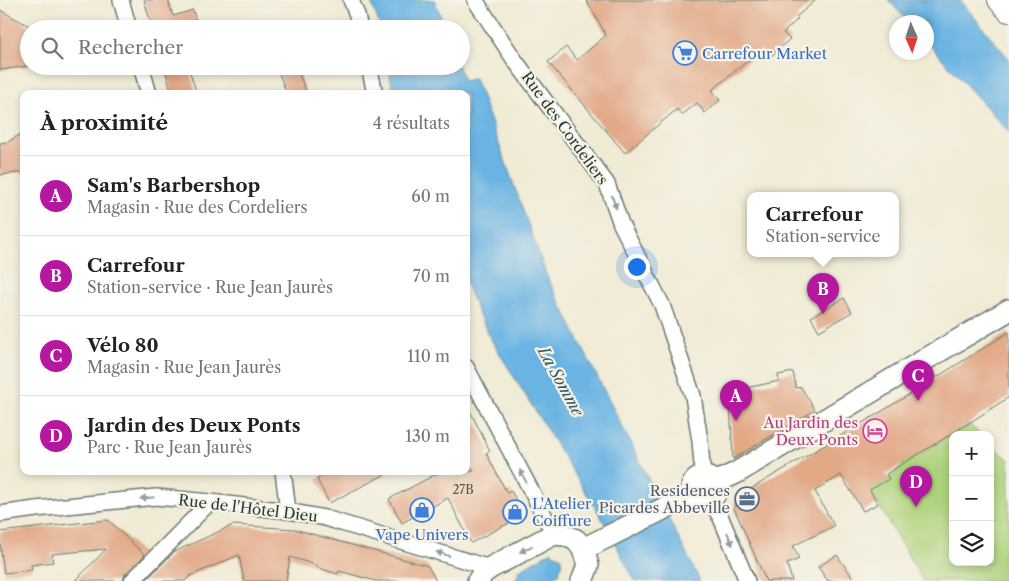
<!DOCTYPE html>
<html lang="fr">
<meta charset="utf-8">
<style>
body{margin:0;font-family:"Libre Caslon Text",serif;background:#f6f6f6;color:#222}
.controls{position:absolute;right:15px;bottom:15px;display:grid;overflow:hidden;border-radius:10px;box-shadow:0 2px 8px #0003}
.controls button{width:45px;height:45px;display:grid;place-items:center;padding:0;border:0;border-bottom:1px solid #e0e0e0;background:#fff;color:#222;font:25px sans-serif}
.compass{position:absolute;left:889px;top:15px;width:45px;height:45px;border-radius:50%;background:#fff;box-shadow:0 2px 8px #0003;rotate:177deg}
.you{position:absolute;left:636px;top:266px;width:18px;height:18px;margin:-12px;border:4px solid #fff;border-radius:50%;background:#1a73e8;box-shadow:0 0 0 8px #1a73e833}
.badge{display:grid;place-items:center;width:32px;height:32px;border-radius:50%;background:#b5179e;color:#fff;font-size:16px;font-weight:700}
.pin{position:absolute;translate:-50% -41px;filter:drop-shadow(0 1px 2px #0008)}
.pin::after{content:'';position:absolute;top:26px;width:18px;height:15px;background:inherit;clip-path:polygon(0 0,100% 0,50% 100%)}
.popup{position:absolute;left:747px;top:192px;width:152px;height:65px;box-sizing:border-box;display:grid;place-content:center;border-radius:10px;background:#fff;filter:drop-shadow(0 1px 4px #0005);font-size:16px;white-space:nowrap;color:#767676}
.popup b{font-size:19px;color:#222}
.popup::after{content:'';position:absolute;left:50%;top:100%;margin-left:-10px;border:10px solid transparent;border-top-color:#fff}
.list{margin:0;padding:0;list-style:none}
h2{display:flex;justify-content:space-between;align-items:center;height:65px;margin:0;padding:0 20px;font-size:21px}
h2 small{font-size:16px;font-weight:400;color:#767676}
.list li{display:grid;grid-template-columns:32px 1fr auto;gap:15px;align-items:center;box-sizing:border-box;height:80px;padding:0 20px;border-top:1px solid #e0e0e0}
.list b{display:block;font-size:19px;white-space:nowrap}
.list p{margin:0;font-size:16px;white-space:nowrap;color:#767676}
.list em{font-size:16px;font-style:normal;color:#767676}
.icon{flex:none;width:28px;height:28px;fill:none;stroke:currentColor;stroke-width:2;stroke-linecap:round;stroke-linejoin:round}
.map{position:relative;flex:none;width:1009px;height:581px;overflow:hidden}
.search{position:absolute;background:#fff;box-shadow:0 2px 8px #0003;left:20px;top:20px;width:450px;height:55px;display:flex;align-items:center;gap:12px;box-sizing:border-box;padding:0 18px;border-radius:28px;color:#767676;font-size:19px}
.panel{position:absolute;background:#fff;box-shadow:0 2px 8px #0003;left:20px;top:90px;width:450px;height:385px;border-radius:10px}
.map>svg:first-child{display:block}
.green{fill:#add27c;stroke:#668858}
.water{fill:#6ab4e3;stroke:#44788c}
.building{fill:#e2a987}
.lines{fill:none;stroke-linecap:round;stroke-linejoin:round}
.street-casing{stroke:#687a6c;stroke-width:18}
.secondary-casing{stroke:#687a6c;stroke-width:24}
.primary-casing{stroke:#687a6c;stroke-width:26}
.street{stroke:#fff;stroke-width:15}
.secondary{stroke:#fff;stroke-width:21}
.primary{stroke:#fff;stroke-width:24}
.oneway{fill:#8f9e9a}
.labels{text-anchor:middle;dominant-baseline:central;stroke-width:4.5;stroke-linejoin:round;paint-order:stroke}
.number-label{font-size:12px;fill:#505849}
.shop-label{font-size:15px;fill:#366cbe;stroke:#f7f3e8;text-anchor:start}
.street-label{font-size:15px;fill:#1f3d34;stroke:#f7f3e8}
.hotel-label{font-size:15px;fill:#b23c85;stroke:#f7f3e8;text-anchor:end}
.service-label{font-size:15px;fill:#4e5e75;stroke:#f7f3e8;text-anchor:end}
.water-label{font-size:16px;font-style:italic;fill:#325b60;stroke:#f7f3e8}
</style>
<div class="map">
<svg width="1009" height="581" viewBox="0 0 1009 581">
<rect width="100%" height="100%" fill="#f7f3e8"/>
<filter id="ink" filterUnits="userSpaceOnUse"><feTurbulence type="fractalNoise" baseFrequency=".02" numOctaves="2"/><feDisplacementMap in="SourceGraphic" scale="10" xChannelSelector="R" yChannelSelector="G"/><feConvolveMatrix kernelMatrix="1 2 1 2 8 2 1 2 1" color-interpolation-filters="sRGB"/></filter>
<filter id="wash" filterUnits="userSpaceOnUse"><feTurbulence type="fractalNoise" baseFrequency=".0096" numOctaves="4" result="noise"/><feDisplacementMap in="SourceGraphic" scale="20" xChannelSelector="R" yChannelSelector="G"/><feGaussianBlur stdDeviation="1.12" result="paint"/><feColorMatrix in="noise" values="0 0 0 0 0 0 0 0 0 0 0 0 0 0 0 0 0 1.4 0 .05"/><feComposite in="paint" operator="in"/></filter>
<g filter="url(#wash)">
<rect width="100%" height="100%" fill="#f0ebd5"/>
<!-- green -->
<polygon class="green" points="969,424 981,435 953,435 953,562 990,562 990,443 1009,460 1009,581 923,581 870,490 889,479 905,462"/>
<!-- water -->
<g class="water">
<polygon points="370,0 435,0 445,29 380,29 378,20"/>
<polygon points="888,0 960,0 1009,59 1009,132 927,42 926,22 909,22"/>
<polygon points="388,66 458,66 464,81 475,78 548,279 700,581 635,581 600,515 493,343 478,313 466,283 466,94 401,94 399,89 393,90"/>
<path d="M552 551 553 554C563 554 565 563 559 570L560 573 546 581H516L517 576 520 573 518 571Z"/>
</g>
<g id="blocks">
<!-- building -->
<g class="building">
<polygon points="144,0 168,0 173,16 193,10 198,29 145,29 145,25 151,23"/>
<polygon points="586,0 816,0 796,17 798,19 783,33 790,39 769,58 761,50 712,90 720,100 705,113 697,103 682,115 677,109 625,153 548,62 566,47 577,60 606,35"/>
<polygon points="0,10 29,26 29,66 0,70"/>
<polygon points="164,66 188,66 197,94 172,94"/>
<polygon points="276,66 296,66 307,94 287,94"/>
<polygon points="24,132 24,172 0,175 0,143 8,142"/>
<polygon points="844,298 852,312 819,331 811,317"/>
<polygon points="1009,332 1009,397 963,427 886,474 889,479 870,490 878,504 863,511 841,475 815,491 834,526 793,546 799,559 787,564 792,581 766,581 734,508 737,497 889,407"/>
<polygon points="793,372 796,388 801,387 815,410 733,459 730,405 727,392 779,381 778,375"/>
<polygon points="466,403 490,451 486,453 507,493 511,491 524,515 471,543 448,498 402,523 389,499 442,471 474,471 466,457"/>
<polygon points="332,471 392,471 329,503 317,479"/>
<polygon points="108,520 145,555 125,574 123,581 75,581 106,549 52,554 53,562 31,565 32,570 4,573 0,543 0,532 68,524"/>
<polygon points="233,525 294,529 428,566 436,581 376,581 339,571 338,574 318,568 316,565 290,557 286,581 244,581 239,555 190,576 185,581 145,581 174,552"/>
<polygon points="837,555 855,581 828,581 818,567"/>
</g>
</g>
</g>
<g filter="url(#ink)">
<use href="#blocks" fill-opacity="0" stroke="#687a6c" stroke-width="1"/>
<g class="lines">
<!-- street casing -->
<g class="street-casing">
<g id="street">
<polyline points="121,0 129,29"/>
<polyline points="351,0 357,15 360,29"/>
<polyline points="475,0 516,62 607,184 621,224 662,305 693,396 700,441 703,477"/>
<polyline points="141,66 149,94"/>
<polyline points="369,66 374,89 372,94"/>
<polyline points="466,367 554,534"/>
<polyline points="283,471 288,511"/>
<polyline points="709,499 721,518 747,581"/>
<polyline points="0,514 36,509 156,497 210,502 288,511 325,518 490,568"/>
<polyline points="132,581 210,502"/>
</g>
</g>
<!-- secondary casing -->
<g class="secondary-casing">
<g id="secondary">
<circle cx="704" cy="489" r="12"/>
<polyline points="714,483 736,473 926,359 1009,310"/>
<polyline points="583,549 693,494"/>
<polyline points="478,581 483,573 490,568 554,534 565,535 576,540 583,549 588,565 583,579 582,581"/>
</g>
</g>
<!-- primary casing -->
<g class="primary-casing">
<polyline id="primary" points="1000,0 1009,10"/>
</g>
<!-- street -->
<use href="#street" class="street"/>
<!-- secondary -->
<use href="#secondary" class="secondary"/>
<!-- primary -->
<use href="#primary" class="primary"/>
</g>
<!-- one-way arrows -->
<defs><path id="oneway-solid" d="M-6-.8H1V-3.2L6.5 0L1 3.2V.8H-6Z" transform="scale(1.25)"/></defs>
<g class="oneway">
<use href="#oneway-solid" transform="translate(614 202) rotate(70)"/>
<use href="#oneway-solid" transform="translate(523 476) rotate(-118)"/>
<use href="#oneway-solid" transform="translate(147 498) rotate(174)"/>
<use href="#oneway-solid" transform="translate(730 539) rotate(67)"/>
<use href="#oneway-solid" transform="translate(526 549) rotate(153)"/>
<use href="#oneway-solid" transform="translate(443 554) rotate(-163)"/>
</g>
</g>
<!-- icons -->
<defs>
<g id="supermarket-ring" transform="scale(1.25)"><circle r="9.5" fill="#f7f3e8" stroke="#3f7fe0" stroke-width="1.5"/><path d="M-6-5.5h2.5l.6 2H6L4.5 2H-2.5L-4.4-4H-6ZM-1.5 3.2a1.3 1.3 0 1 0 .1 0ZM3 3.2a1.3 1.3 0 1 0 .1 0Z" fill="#3f7fe0"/></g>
<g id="hotel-ring" transform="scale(1.25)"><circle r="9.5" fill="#f7f3e8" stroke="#d1479c" stroke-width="1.5"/><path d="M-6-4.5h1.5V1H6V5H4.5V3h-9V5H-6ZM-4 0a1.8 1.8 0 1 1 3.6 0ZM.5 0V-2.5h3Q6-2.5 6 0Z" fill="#d1479c"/></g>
<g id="office-ring" transform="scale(1.25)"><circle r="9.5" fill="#f7f3e8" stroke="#5c6f8a" stroke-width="1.5"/><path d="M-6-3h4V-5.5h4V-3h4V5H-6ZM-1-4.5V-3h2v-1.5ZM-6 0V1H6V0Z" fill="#5c6f8a"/></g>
<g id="shop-ring" transform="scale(1.25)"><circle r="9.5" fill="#f7f3e8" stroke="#3f7fe0" stroke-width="1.5"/><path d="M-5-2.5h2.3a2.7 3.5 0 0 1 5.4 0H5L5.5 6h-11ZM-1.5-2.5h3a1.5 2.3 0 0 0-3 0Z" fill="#3f7fe0"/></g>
</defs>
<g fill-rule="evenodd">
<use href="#supermarket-ring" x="685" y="53"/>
<use href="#hotel-ring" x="875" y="431"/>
<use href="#office-ring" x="747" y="499"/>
<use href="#shop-ring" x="422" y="510"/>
<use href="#shop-ring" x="515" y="512"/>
</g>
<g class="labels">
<!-- number labels -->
<g class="number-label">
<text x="463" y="489">27B</text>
</g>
<!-- shop labels -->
<g class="shop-label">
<text x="702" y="53">Carrefour Market</text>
<text x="532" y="503">L'Atelier<tspan x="532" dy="17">Coiffure</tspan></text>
<text x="422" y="534" text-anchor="middle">Vape Univers</text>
</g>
<!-- street labels -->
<g class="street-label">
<text transform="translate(565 128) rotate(54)">Rue des Cordeliers</text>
<text transform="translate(248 508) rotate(7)">Rue de l'Hôtel Dieu</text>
</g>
<!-- hotel labels -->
<g class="hotel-label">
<text x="858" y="422">Au Jardin des<tspan x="858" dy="17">Deux Ponts</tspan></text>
</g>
<!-- service labels -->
<g class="service-label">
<text x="730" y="490">Residences<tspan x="730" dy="17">Picardes Abbeville</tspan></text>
</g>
<!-- water labels -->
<g class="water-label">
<text transform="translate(561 381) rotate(61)">La Somme</text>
</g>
</g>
</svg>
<div class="controls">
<button>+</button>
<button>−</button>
<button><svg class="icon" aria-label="layers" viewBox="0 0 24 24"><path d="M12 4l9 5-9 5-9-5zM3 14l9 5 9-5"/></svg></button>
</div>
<svg class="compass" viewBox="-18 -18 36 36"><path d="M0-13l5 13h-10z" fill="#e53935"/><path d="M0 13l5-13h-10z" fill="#767676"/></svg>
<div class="you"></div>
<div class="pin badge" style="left:736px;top:421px">A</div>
<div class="pin badge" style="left:823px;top:314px">B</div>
<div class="popup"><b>Carrefour</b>Station-service</div>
<div class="pin badge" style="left:918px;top:401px">C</div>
<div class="pin badge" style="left:916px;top:507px">D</div>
<div class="search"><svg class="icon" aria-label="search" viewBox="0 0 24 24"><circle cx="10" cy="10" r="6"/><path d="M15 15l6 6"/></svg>Rechercher</div>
<section class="panel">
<h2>À proximité<small>4 résultats</small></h2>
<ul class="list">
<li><span class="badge">A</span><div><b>Sam's Barbershop</b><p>Magasin · Rue des Cordeliers</p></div><em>60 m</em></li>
<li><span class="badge">B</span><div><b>Carrefour</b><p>Station-service · Rue Jean Jaurès</p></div><em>70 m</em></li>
<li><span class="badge">C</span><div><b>Vélo 80</b><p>Magasin · Rue Jean Jaurès</p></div><em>110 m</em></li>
<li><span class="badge">D</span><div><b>Jardin des Deux Ponts</b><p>Parc · Rue Jean Jaurès</p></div><em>130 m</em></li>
</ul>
</section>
</div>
